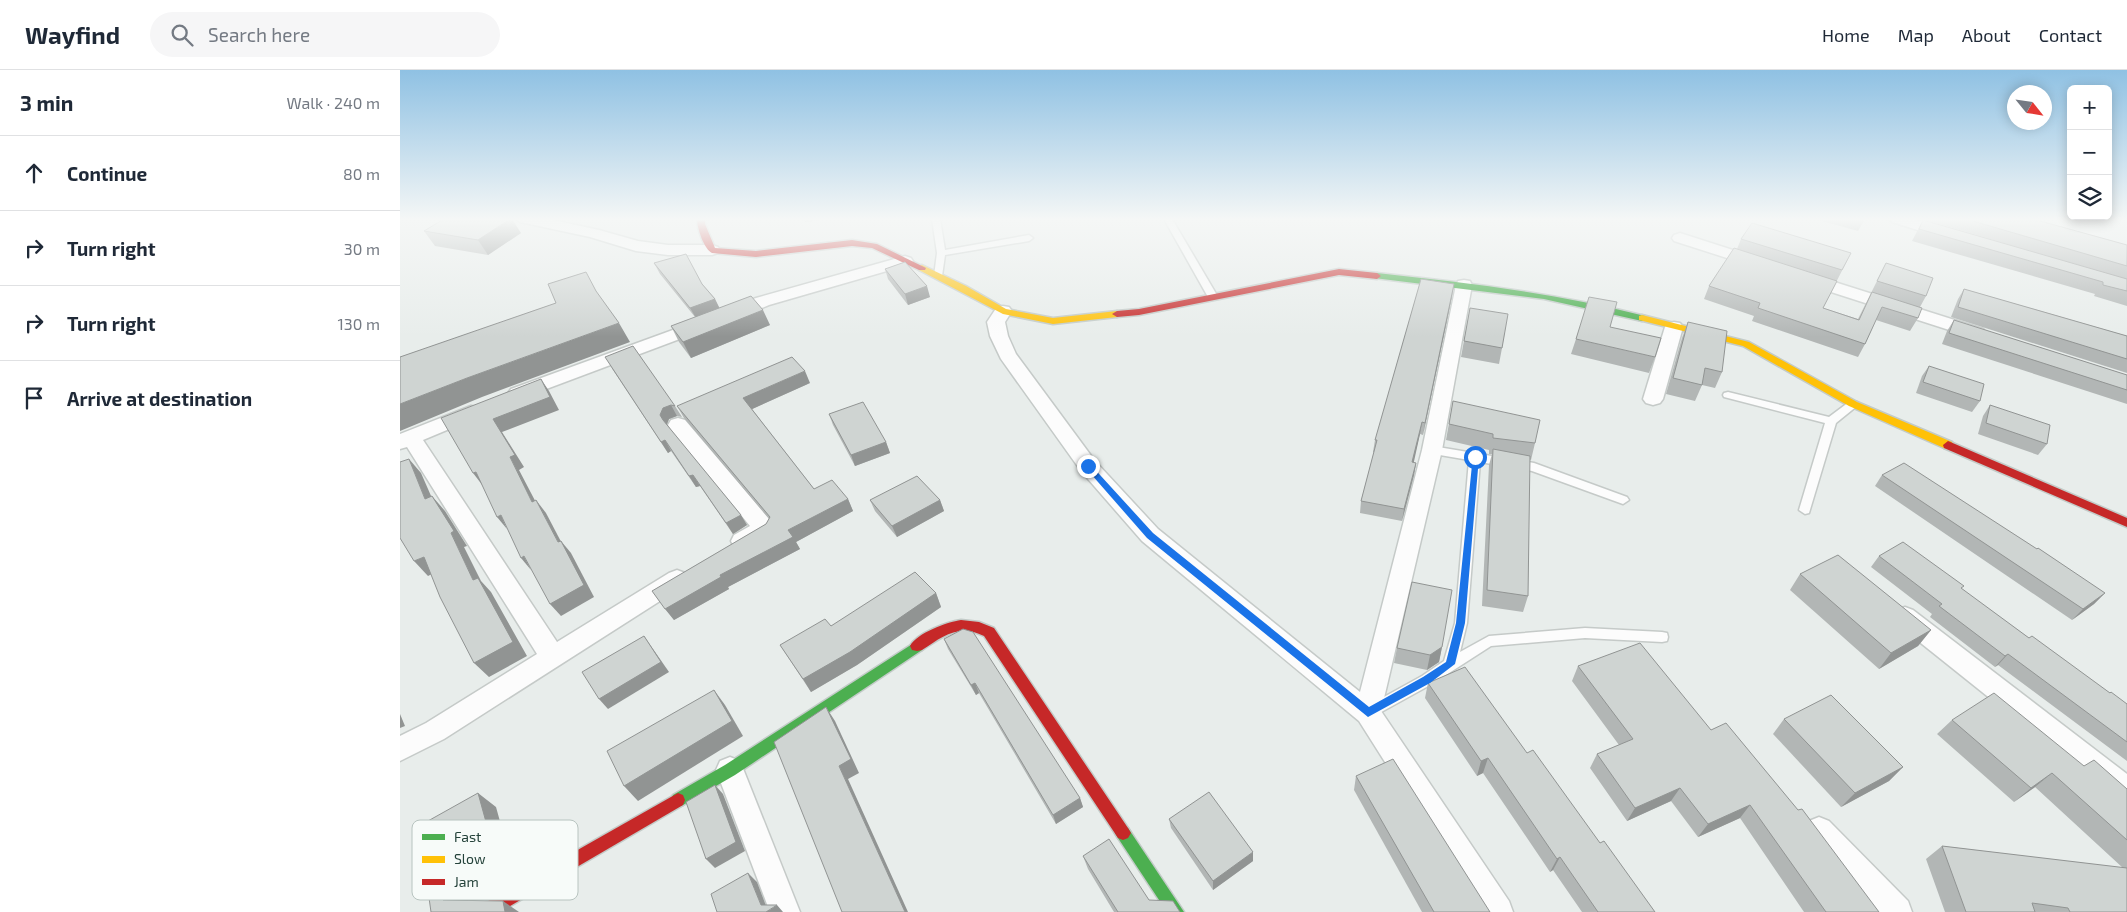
<!DOCTYPE html>
<meta charset="utf-8">
<style>
body{margin:0;font-family:"Exo 2",sans-serif;background:#f6f6f7;color:#1f2937}
.controls{position:absolute;right:15px;top:15px;display:grid;overflow:hidden;border-radius:8px;box-shadow:0 2px 12px #0003}
.controls button{width:45px;height:45px;display:grid;place-items:center;padding:0;border:0;border-bottom:1px solid #e0e1e3;background:#fff;color:#1f2937;font:25px sans-serif}
.compass{position:absolute;left:1607px;top:15px;width:45px;height:45px;border-radius:50%;background:#fff;box-shadow:0 2px 12px #0003;rotate:120deg}
.stop{position:absolute;width:15px;height:15px;margin:-11px;border:4px solid #1a73e8;border-radius:50%;background:#fff}
.stop.end{background:#1a73e8;border-color:#fff;box-shadow:0 1px 5px #0008}
.list{margin:0;padding:0;list-style:none}
h2{display:flex;justify-content:space-between;align-items:center;height:65px;margin:0;padding:0 20px;font-size:21px}
h2 small{font-size:16px;font-weight:400;color:#747a83}
.list li{display:grid;grid-template-columns:32px 1fr auto;gap:15px;align-items:center;box-sizing:border-box;height:75px;padding:0 20px;border-top:1px solid #e0e1e3}
.list b{display:block;font-size:19px;white-space:nowrap}
.list em{font-size:16px;font-style:normal;color:#747a83}
.icon{flex:none;width:28px;height:28px;fill:none;stroke:currentColor;stroke-width:2;stroke-linecap:round;stroke-linejoin:round}
.map{position:relative;flex:none;width:1727px;height:842px;overflow:hidden}
header{display:flex;align-items:center;gap:30px;box-sizing:border-box;height:70px;padding:0 25px;background:#fff;border-bottom:1px solid #e0e1e3}
header strong{font-size:24px}
nav{display:flex;gap:28px;margin-inline-start:auto;font-size:18px}
.search{width:350px;height:45px;background:#f6f6f7;display:flex;align-items:center;gap:12px;box-sizing:border-box;padding:0 18px;border-radius:28px;color:#747a83;font-size:19px}
main{display:flex}
aside{flex:1;background:#fff}
.map>svg:first-child{display:block}
.lines{fill:none;stroke-linecap:round;stroke-linejoin:round}
.lane-casing{stroke:#c5cac8;stroke-width:3}
.street-casing{stroke:#c5cac8;stroke-width:3}
.fast-casing{stroke:#c3cbc8;stroke-width:3}
.slow-casing{stroke:#c3cbc8;stroke-width:3}
.jam-casing{stroke:#c3cbc8;stroke-width:3}
.lane{fill:#fcfcfc;fill-rule:evenodd}
.street{fill:#fcfcfc;fill-rule:evenodd}
.fast{fill:#4caf50;fill-rule:evenodd}
.slow{fill:#ffc107;fill-rule:evenodd}
.jam{fill:#c62828;fill-rule:evenodd}
.wall{fill:#b2b6b5}
.shaded-wall{fill:#919493}
.building{fill:#cfd4d2;stroke:#919493}
.route{fill:#1a73e8}
.key{fill:#f7fbf9;stroke:#b8c4c0;stroke-width:1}
.key-label{font-size:14px;fill:#24423a}
</style>
<header>
<strong>Wayfind</strong>
<div class="search"><svg class="icon" aria-label="search" viewBox="0 0 24 24"><circle cx="10" cy="10" r="6"/><path d="M15 15l6 6"/></svg>Search here</div>
<nav><a>Home</a><a>Map</a><a>About</a><a>Contact</a></nav>
</header>
<main>
<aside>
<h2>3 min<small>Walk · 240 m</small></h2>
<ul class="list">
<li><svg class="icon" aria-label="ahead" viewBox="0 0 24 24"><path d="M12 20V5M6 11l6-6 6 6"/></svg><div><b>Continue</b></div><em>80 m</em></li>
<li><svg class="icon" aria-label="right" viewBox="0 0 24 24"><path d="M7 20v-9h11M14 6l5 5-5 5"/></svg><div><b>Turn right</b></div><em>30 m</em></li>
<li><svg class="icon" aria-label="right" viewBox="0 0 24 24"><path d="M7 20v-9h11M14 6l5 5-5 5"/></svg><div><b>Turn right</b></div><em>130 m</em></li>
<li><svg class="icon" aria-label="arrive" viewBox="0 0 24 24"><path d="M6 21V4h12l-3 4 3 4H6"/></svg><div><b>Arrive at destination</b></div></li>
</ul>
</aside>
<div class="map">
<svg width="1727" height="842" viewBox="0 0 1727 842">
<rect width="100%" height="100%" fill="#e8edeb"/>
<g class="lines">
<!-- lane casing -->
<g class="lane-casing">
<g id="lane">
<polygon points="532,149 540,149 545,180 629,165 633,168 629,171 545,185 542,206 538,209 534,206 537,183"/>
<polygon points="764,149 772,149 818,227 816,229 810,229 808,227"/>
<polygon points="1328,322 1429,347 1449,332 1457,332 1458,334 1457,336 1436,353 1409,443 1405,444 1399,440 1425,353 1324,327 1323,325 1324,323"/>
<polygon points="1032,376 1134,393 1227,427 1229,430 1223,434 1132,401 1080,392 1067,553 1060,582 1089,566 1185,558 1262,562 1267,563 1268,567 1267,571 1262,572 1185,568 1091,576 1032,614 974,646 969,648 964,646 962,642 964,638 1022,606 1044,591 1055,553 1069,390 1028,383 1027,380 1028,377"/>
</g>
</g>
<!-- street casing -->
<g class="street-casing">
<g id="street">
<polygon points="117,149 148,149 199,160 238,171 268,175 312,175 318,177 320,180 318,183 312,185 268,185 236,181 190,167 120,152"/>
<polygon points="1489,149 1514,149 1553,161 1555,164 1553,167 1547,169 1492,152"/>
<polygon points="1280,163 1364,190 1366,193 1364,196 1358,198 1274,171 1272,168 1274,165"/>
<path d="M505 186 511 188 513 191 511 194C464 208 416 221 369 235 356 240 339 250 325 247L322 243 325 239 356 228Z"/>
<polygon points="1406,203 1583,259 1586,263 1583,267 1577,268 1571,267 1400,212 1398,208 1400,204"/>
<polygon points="1064,210 1070,211 1072,215 1042,380 981,641 1109,831 1113,842 1080,842 959,651 742,471 681,401 601,289 590,266 587,252 597,237 603,236 609,237 612,241 605,252 608,266 616,284 695,391 758,459 960,622 1022,380 1056,215 1058,211"/>
<polygon points="303,249 309,250 312,254 309,258 125,327 118,329 111,327 108,323 111,319"/>
<polygon points="1274,252 1280,253 1283,257 1263,329 1260,333 1253,335 1246,333 1243,329 1265,257 1268,253"/>
<polygon points="71,336 78,337 81,342 78,347 23,370 157,572 269,503 277,500 285,503 289,509 285,515 44,669 0,691 0,666 26,653 137,584 7,377 0,379 0,364"/>
<path d="M278 348 285 350 372 452 375 458C368 470 348 481 334 477L331 471 334 465 350 456 271 360 268 355 271 350Z"/>
<polygon points="1505,537 1513,540 1727,704 1727,734 1717,730 1497,554 1493,547 1497,540"/>
<polygon points="330,687 340,691 400,842 370,842 316,700 320,691"/>
<polygon points="1419,747 1429,751 1508,831 1512,842 1476,842 1409,771 1405,761 1409,751"/>
</g>
</g>
<!-- fast casing -->
<g class="fast-casing">
<g id="fast">
<path d="M977 203C1068 213 1157 223 1245 246L1247 248 1242 251 1144 229 974 208 973 206Z"/>
<polygon points="517,571 522,572 524,576 522,580 335,705 283,735 278,737 273,735 271,730 273,725 325,695"/>
<polygon points="723,756 728,758 784,842 767,842 718,768 715,763 718,758"/>
</g>
</g>
<!-- slow casing -->
<g class="slow-casing">
<g id="slow">
<polygon points="522,195 566,216 606,239 653,248 717,241 722,244 717,247 653,254 603,244 519,200 519,196"/>
<polygon points="1242,245 1349,272 1457,332 1552,372 1553,375 1548,379 1544,378 1449,336 1343,276 1239,250 1239,246"/>
</g>
</g>
<!-- jam casing -->
<g class="jam-casing">
<g id="jam">
<path d="M297 149H305V154L315 178 356 181 452 170 477 174 526 198 525 200H519L472 178 452 176 356 187 312 183C304 179 297 158 297 149Z"/>
<polygon points="939,199 977,203 981,206 977,209 939,205 739,245 717,247 712,244 717,241 739,239"/>
<polygon points="1548,371 1727,448 1727,457 1544,378 1543,375"/>
<path d="M561 550 579 552 594 558 728 758 731 763 728 768 723 770 718 768 584 566C559 553 543 566 522 580L517 581 512 580 510 576C517 563 547 552 561 550Z"/>
<polygon points="278,723 283,725 285,730 283,735 100,842 77,842 79,836"/>
</g>
</g>
<!-- lane -->
<use href="#lane" class="lane"/>
<!-- street -->
<use href="#street" class="street"/>
<!-- fast -->
<use href="#fast" class="fast"/>
<!-- slow -->
<use href="#slow" class="slow"/>
<!-- jam -->
<use href="#jam" class="jam"/>
</g>
<!-- wall -->
<g class="wall">
<polygon points="1415,149 1465,149 1458,161"/>
<polygon points="1522,149 1633,149 1727,175 1727,236 1694,226 1695,224 1512,171 1523,150 1614,176"/>
<polygon points="24,161 121,163 88,185 35,176"/>
<polygon points="1341,169 1451,183 1423,238 1458,249 1486,193 1526,226 1520,237 1518,248 1510,261 1476,250 1465,274 1458,287 1352,251 1354,246 1304,229 1309,216 1337,179"/>
<polygon points="254,193 302,214 315,229 319,238 370,255 291,288 279,272 271,256 295,247 260,204"/>
<polygon points="485,199 530,227 508,235 488,209"/>
<polygon points="1564,219 1727,266 1727,303 1551,247 1558,229"/>
<polygon points="1052,226 1023,365 1020,364 1013,392 1016,393 1014,405 1002,451 960,443 961,431 974,382 973,382 975,370"/>
<polygon points="1070,238 1102,278 1099,294 1061,287"/>
<polygon points="1554,250 1727,305 1727,334 1542,274 1547,261"/>
<polygon points="1288,252 1322,302 1315,318 1302,315 1295,331 1266,324 1282,268"/>
<polygon points="1176,269 1255,287 1249,303 1171,284"/>
<polygon points="1529,296 1580,331 1572,342 1516,323 1522,306"/>
<polygon points="211,297 275,336 282,347 277,346 269,349 267,355 347,455 333,464 300,416 296,417 271,381 268,383"/>
<polygon points="410,313 352,339 414,419 448,429 453,441 396,472 400,479 328,517 329,519 274,550 252,521 366,454 369,449 284,348 277,336"/>
<polygon points="1053,331 1135,373 1131,390 1129,389 1128,526 1123,542 1082,536 1089,395 1092,384 1089,384 1089,380 1046,370"/>
<polygon points="1590,335 1647,374 1638,385 1578,364 1583,346"/>
<polygon points="429,344 486,372 490,383 455,396 433,355"/>
<polygon points="1482,405 1705,523 1694,534 1672,550 1475,416"/>
<polygon points="470,430 540,430 544,441 497,467 475,441"/>
<polygon points="1479,486 1561,519 1629,568 1710,623 1727,634 1727,691 1598,595 1595,597 1530,547 1532,544 1471,497"/>
<polygon points="1400,504 1531,560 1518,576 1479,599 1390,520"/>
<polygon points="536,523 541,537 457,595 411,622 380,575 431,556"/>
<polygon points="544,569 680,728 683,737 656,754 579,623 576,625 548,579"/>
<polygon points="1042,577 1039,592 1027,600 994,593 997,578"/>
<polygon points="1178,596 1311,660 1479,842 1404,842 1340,748 1298,767 1271,731 1227,751 1190,698 1197,684 1219,675 1172,611"/>
<polygon points="1028,613 1127,683 1200,773 1255,842 1182,842 1153,800 1150,802 1083,703 1077,706 1025,628"/>
<polygon points="1384,649 1503,697 1489,711 1441,737 1373,664"/>
<polygon points="1552,650 1684,696 1727,719 1727,842 1545,842 1526,789 1542,776 1723,798 1635,717 1614,732 1537,664"/>
<polygon points="956,706 1090,842 1022,842 954,720"/>
<polygon points="769,749 853,791 813,820 771,758"/>
<polygon points="683,786 749,830 780,842 714,842 688,799"/>
</g>
<!-- shaded-wall -->
<g class="shaded-wall">
<polygon points="110,149 112,149 121,163 88,185 78,170"/>
<polygon points="404,149 429,149 405,152"/>
<polygon points="1054,214 1052,226 1023,365 1025,353"/>
<polygon points="527,216 530,227 508,235 505,224"/>
<polygon points="315,229 320,239 296,248 290,238"/>
<polygon points="363,240 370,255 291,288 283,272"/>
<polygon points="219,253 230,272 82,327 0,361 0,334 67,308"/>
<polygon points="405,301 410,313 350,340 343,328"/>
<polygon points="141,309 149,321 159,340 102,362 124,397 119,400 142,444 132,432 110,387 93,349"/>
<polygon points="271,335 277,346 269,349 266,356 260,345 263,338"/>
<polygon points="1022,352 1020,364 1011,405 1012,392"/>
<polygon points="265,370 271,381 268,383 261,372"/>
<polygon points="486,372 490,383 455,396 451,385"/>
<polygon points="9,389 21,403 39,444 25,429"/>
<polygon points="1016,393 1014,405 1002,451 1004,439"/>
<polygon points="76,402 83,416 73,403"/>
<polygon points="293,405 300,416 296,417 289,406"/>
<polygon points="32,426 45,441 67,476 64,477 81,511 91,522 127,586 89,607 74,593 73,510 51,463"/>
<polygon points="448,429 453,441 396,472 400,479 328,517 329,519 274,550 265,539 320,505 388,460"/>
<polygon points="136,430 146,443 168,485 158,472"/>
<polygon points="540,430 544,441 497,467 492,456"/>
<polygon points="101,445 107,459 97,447"/>
<polygon points="341,445 347,455 333,464 326,453"/>
<polygon points="161,471 171,483 194,527 161,546 150,534"/>
<polygon points="124,486 131,500 121,488"/>
<polygon points="24,487 38,501 28,506 14,491"/>
<polygon points="536,523 541,537 457,595 411,622 403,609"/>
<polygon points="1705,523 1694,534 1672,550 1683,539"/>
<polygon points="1531,560 1518,576 1479,599 1491,583"/>
<polygon points="244,566 269,602 208,639 199,629"/>
<polygon points="1042,577 1039,592 1027,600 1030,585"/>
<polygon points="1608,584 1598,595 1595,597 1605,586"/>
<polygon points="575,613 579,623 576,625 571,615"/>
<polygon points="314,620 325,635 343,666 238,731 224,716"/>
<polygon points="426,637 435,651 459,703 448,709 508,842 505,842 439,696"/>
<polygon points="0,644 5,656 0,658"/>
<polygon points="1088,688 1083,703 1077,706 1081,691"/>
<polygon points="1503,697 1489,711 1441,737 1455,723"/>
<polygon points="1652,703 1635,717 1614,732 1631,718"/>
<polygon points="315,715 323,724 345,781 315,798 306,789"/>
<polygon points="1280,718 1271,731 1227,751 1235,738"/>
<polygon points="78,723 96,737 114,802 70,826 63,842 43,830"/>
<polygon points="680,728 683,737 656,754 653,745"/>
<polygon points="1350,735 1340,748 1298,767 1308,754"/>
<polygon points="853,782 853,791 813,820 813,811"/>
<polygon points="1160,787 1153,800 1150,802 1157,789"/>
<polygon points="348,803 357,812 368,841 377,835 383,842 366,842 361,835"/>
<polygon points="103,831 119,842 105,842"/>
</g>
<!-- building -->
<g class="building">
<polygon points="44,149 110,149 78,170 24,161"/>
<polygon points="1566,149 1633,149 1727,175 1727,196"/>
<polygon points="1523,150 1727,209 1727,221 1703,215 1703,212 1519,159"/>
<polygon points="1352,153 1451,183 1442,200 1341,169"/>
<polygon points="1334,178 1437,211 1423,238 1459,250 1472,222 1522,238 1518,248 1482,237 1465,274 1358,238 1360,233 1309,216"/>
<polygon points="286,184 302,214 315,229 290,238 254,193"/>
<polygon points="505,192 527,216 505,224 485,199"/>
<polygon points="1486,193 1533,208 1526,226 1477,211"/>
<polygon points="186,202 196,221 219,253 67,308 0,334 0,287 156,233 148,214"/>
<polygon points="1021,209 1054,214 1025,353 1022,352 1012,392 1016,393 1004,439 961,431 977,370 975,370"/>
<polygon points="1564,219 1727,266 1727,289 1558,237"/>
<polygon points="351,226 363,240 283,272 271,256"/>
<polygon points="1189,227 1217,232 1210,257 1261,268 1255,287 1176,269"/>
<polygon points="1070,238 1108,244 1102,278 1064,271"/>
<polygon points="1554,250 1727,305 1727,320 1549,263"/>
<polygon points="1288,252 1327,261 1322,302 1305,298 1302,315 1273,308"/>
<polygon points="233,276 275,336 271,335 263,338 260,345 263,350 341,445 326,453 293,405 289,406 265,370 261,372 205,287"/>
<polygon points="392,287 405,301 343,328 414,419 432,410 448,429 388,460 393,467 320,505 321,507 265,539 252,521 366,454 370,447 277,336"/>
<polygon points="1529,296 1584,314 1580,331 1523,312"/>
<polygon points="141,309 150,327 93,349 115,385 110,387 132,432 136,430 158,472 161,471 184,515 150,534 124,486 121,488 101,445 97,447 76,402 73,403 41,348"/>
<polygon points="1053,331 1140,350 1135,373 1093,368 1093,364 1049,354"/>
<polygon points="463,332 486,372 451,385 429,344"/>
<polygon points="1590,335 1650,355 1647,374 1586,353"/>
<polygon points="1093,379 1130,386 1128,526 1087,520"/>
<polygon points="9,389 25,429 32,426 54,461 51,463 73,510 78,508 113,572 74,593 40,527 24,487 14,491 0,468 0,392"/>
<polygon points="1504,393 1637,479 1638,478 1705,523 1683,539 1482,405"/>
<polygon points="517,406 540,430 492,456 470,430"/>
<polygon points="1503,472 1564,516 1561,518 1629,568 1632,566 1710,623 1711,622 1727,634 1727,672 1608,584 1605,586 1539,536 1542,534 1479,486"/>
<polygon points="1438,485 1531,560 1491,583 1400,504"/>
<polygon points="515,502 536,523 450,582 403,609 380,575 425,549 431,556"/>
<polygon points="1012,512 1052,520 1042,577 1030,585 997,578"/>
<polygon points="563,559 573,562 680,728 653,745 575,613 571,615 544,569"/>
<polygon points="244,566 261,592 199,629 182,602"/>
<polygon points="1240,573 1311,660 1326,653 1398,740 1402,739 1479,842 1426,842 1350,735 1308,754 1280,718 1235,738 1197,684 1233,669 1178,596"/>
<polygon points="1065,597 1127,683 1133,680 1200,773 1204,771 1255,842 1198,842 1160,787 1157,789 1088,688 1081,691 1028,613"/>
<polygon points="314,620 332,651 224,716 207,681"/>
<polygon points="1594,623 1684,696 1694,690 1727,719 1727,770 1652,703 1631,718 1552,650"/>
<polygon points="1431,625 1503,697 1455,723 1384,649"/>
<polygon points="426,637 451,689 439,696 505,842 442,842 374,672"/>
<polygon points="993,689 1090,842 1034,842 956,706"/>
<polygon points="315,715 336,772 306,789 286,732"/>
<polygon points="809,722 853,782 813,811 769,749"/>
<polygon points="78,723 96,788 51,814 43,830 103,831 105,842 31,842 19,756"/>
<polygon points="709,769 749,830 773,831 780,842 718,842 683,786"/>
<polygon points="1542,776 1727,798 1727,842 1670,842 1668,838 1632,833 1635,842 1566,842"/>
<polygon points="348,803 361,835 377,835 366,842 317,842 311,824"/>
</g>
<!-- sky -->
<linearGradient id="sky" x2="0" y2="1"><stop stop-color="#8fc1e3"/><stop offset="0.56" stop-color="#f5f7f6"/><stop offset="1" stop-color="#f5f7f6" stop-opacity="0"/></linearGradient>
<rect width="1727" height="267" fill="url(#sky)"/>
<!-- route -->
<polygon class="route" points="1073,385 1075,385 1079,387 1065,553 1055,594 1030,613 968,647 747,468 684,396 688,393 690,394 753,463 969,637 1023,607 1046,592 1056,553"/>
<!-- legend -->
<rect x="12" y="750" width="166" height="80" rx="8" class="key"/>
<rect x="22" y="764" width="23" height="6" fill="#4caf50"/>
<rect x="22" y="786" width="23" height="7" fill="#ffc107"/>
<rect x="22" y="809" width="23" height="6" fill="#c62828"/>
<g class="key-label">
<text x="54" y="772">Fast</text>
<text x="54" y="794">Slow</text>
<text x="54" y="817">Jam</text>
</g>
</svg>
<div class="controls">
<button>+</button>
<button>−</button>
<button><svg class="icon" aria-label="layers" viewBox="0 0 24 24"><path d="M12 4l9 5-9 5-9-5zM3 14l9 5 9-5"/></svg></button>
</div>
<svg class="compass" viewBox="-18 -18 36 36"><path d="M0-13l5 13h-10z" fill="#e53935"/><path d="M0 13l5-13h-10z" fill="#747a83"/></svg>
<div class="stop" style="left:1075px;top:387px"></div>
<div class="stop end" style="left:688px;top:396px"></div>
</div>
</main>
